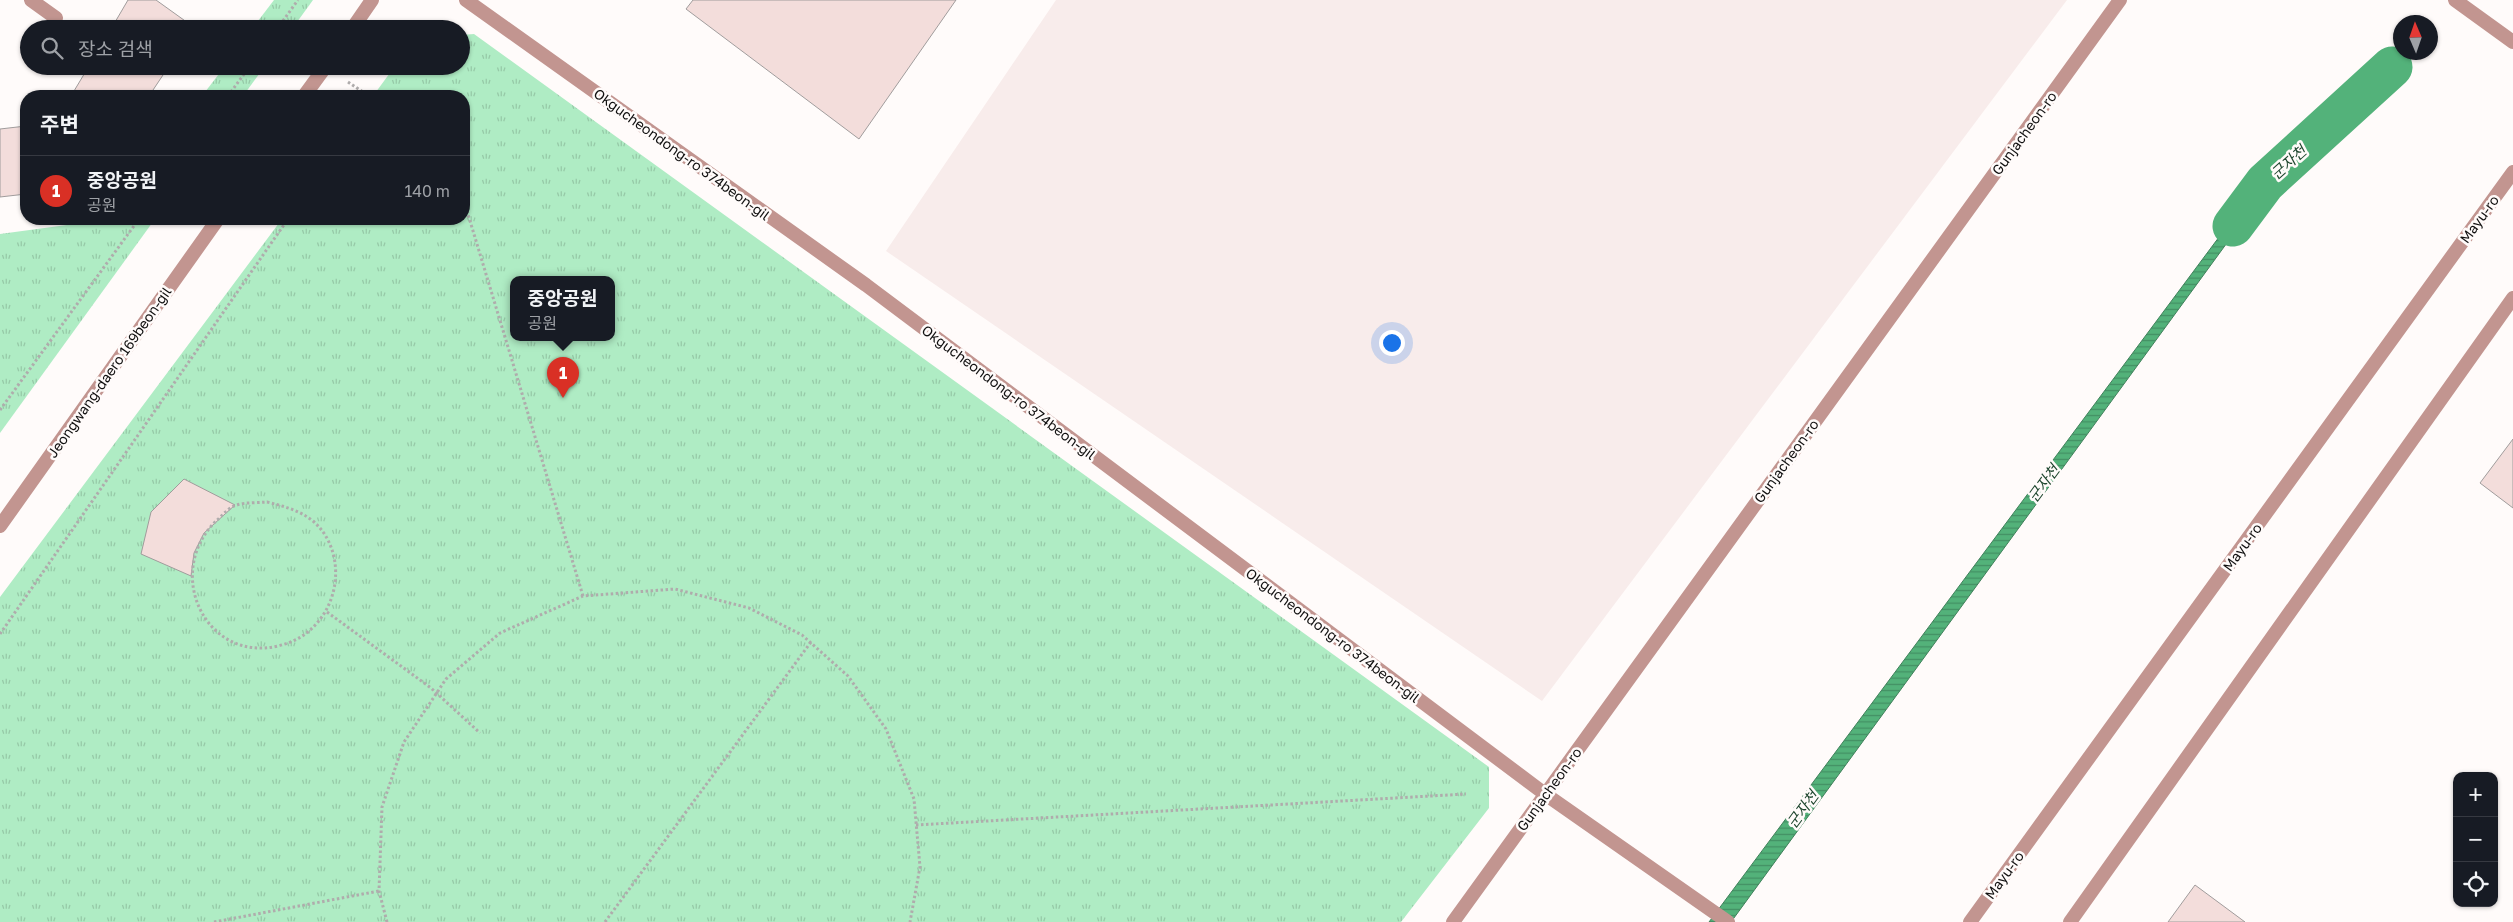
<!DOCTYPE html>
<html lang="ko">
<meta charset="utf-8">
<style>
body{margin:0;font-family:"Golos Text","Noto Sans KR",sans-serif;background:#242831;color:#f1f3f6}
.controls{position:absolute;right:15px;bottom:15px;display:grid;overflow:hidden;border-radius:10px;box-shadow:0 1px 4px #0004}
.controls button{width:45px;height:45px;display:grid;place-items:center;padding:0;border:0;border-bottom:1px solid #363941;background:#171b24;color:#f1f3f6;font:25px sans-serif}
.compass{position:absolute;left:2393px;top:15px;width:45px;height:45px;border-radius:50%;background:#171b24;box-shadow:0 1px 4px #0004;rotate:358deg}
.you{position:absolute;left:1391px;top:342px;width:18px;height:18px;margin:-12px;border:4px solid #fff;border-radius:50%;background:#1a73e8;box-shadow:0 0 0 8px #1a73e833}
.badge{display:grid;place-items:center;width:32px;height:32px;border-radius:50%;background:#d93025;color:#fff;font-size:16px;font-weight:700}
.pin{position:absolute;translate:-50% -41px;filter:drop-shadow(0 1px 2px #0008)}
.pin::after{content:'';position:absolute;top:26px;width:18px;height:15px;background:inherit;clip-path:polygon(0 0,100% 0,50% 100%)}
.popup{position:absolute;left:510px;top:276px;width:105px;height:65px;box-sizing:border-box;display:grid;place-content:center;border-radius:10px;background:#171b24;filter:drop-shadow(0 1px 4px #0005);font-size:16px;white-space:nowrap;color:#9ea1a6}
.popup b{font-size:19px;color:#f1f3f6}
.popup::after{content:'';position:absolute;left:50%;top:100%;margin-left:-10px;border:10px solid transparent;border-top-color:#171b24}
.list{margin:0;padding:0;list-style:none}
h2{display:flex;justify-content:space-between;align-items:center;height:65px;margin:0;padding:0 20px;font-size:21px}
h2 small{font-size:16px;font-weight:400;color:#9ea1a6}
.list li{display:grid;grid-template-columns:32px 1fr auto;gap:15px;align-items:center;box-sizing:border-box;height:70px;padding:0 20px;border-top:1px solid #363941}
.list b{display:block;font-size:19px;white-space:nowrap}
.list p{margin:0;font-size:16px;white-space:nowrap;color:#9ea1a6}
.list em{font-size:16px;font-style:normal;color:#9ea1a6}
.icon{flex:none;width:28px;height:28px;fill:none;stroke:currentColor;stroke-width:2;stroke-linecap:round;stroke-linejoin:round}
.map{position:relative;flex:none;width:2513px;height:922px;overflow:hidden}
.search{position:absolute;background:#171b24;box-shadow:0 1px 4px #0004;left:20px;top:20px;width:450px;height:55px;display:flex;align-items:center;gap:12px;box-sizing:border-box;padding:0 18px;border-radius:28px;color:#9ea1a6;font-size:19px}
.panel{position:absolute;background:#171b24;box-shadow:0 1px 4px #0004;left:20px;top:90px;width:450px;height:135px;border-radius:20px}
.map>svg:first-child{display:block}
.built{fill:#f8eceb}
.park{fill:url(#park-tufts);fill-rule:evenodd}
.water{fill:url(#water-rules);stroke:#3f815a}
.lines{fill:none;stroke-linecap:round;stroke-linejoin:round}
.canal{stroke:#53b27a;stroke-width:41}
.building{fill:#f3dddb;stroke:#a09c9c}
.path{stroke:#afacac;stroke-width:3;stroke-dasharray:2.5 2.5;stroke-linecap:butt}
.service{stroke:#c29590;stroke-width:14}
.minor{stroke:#c29590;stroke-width:14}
.tertiary{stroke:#c29590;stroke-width:14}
.labels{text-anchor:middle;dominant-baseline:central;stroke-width:5;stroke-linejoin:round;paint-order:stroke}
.street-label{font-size:14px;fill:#111010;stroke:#fffbfa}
.water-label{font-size:15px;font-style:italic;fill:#1e462e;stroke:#fffbfa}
</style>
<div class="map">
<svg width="2513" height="922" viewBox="0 0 2513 922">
<defs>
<pattern id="park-tufts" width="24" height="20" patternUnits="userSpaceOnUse" patternTransform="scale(1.25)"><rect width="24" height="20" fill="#afecc4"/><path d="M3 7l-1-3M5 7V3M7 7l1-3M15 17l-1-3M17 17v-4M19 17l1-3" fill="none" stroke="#96c9a7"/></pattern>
<pattern id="water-rules" width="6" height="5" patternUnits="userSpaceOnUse" patternTransform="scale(1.25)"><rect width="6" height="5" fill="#53b27a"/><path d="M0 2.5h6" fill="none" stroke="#438f63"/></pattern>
</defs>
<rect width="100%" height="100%" fill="#fffbfa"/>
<!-- built -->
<polygon class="built" points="1056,0 2067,0 1542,701 886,251"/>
<!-- park -->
<g class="park">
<polygon points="274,0 313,0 292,29 252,29"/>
<path d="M474 34 1489 767V808L1401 922H0V597L282 219H464V96H373L395 66H461V35ZM514 279H612V337H514Z"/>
<polygon points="225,66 265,66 243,96 202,96"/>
<polygon points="111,219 155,219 0,433 0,234"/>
</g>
<!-- water -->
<polygon class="water" points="2263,178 2270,184 1731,922 1709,922"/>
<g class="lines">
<!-- canal -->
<polyline class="canal" points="2233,226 2265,183 2392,67"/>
</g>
<!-- building -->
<g class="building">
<polygon points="128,0 156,0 195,28 111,29"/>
<polygon points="693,0 956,0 859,139 686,9"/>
<polygon points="89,66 169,66 149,96 71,96"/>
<polygon points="26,126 26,194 0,197 0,129"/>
<polygon points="2513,439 2513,508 2480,483"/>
<polygon points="184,479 235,505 204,533 194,553 191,576 141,554 151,512"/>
<polygon points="2195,885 2245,922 2168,922"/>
</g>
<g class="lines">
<!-- path -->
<g class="path">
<polyline points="277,29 298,0"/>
<polyline points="348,82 369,96"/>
<polyline points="228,96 250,66"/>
<polyline points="464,201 583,596"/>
<polyline points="0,410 139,219"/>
<path d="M267 502C283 506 299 510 313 521 343 547 342 595 317 623 307 635 294 642 278 646 206 663 163 573 216 521 222 516 230 506 237 505 246 502 258 503 267 502Z"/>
<polyline points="327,612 431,688 480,733"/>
<polyline points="0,634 288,219"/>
<polyline points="916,825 1466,794"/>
<polyline points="214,922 379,891"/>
<polyline points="387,922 379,891 382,807 404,742 446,679 500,633 583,596 675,589 749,608 802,635 848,676 886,729 914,799 920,867 910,922"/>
<polyline points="605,922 811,642"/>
</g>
<!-- service -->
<polyline class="service" points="31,0 56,18"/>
<!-- minor -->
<polyline class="minor" points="1545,794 1728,922"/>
<!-- tertiary -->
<g class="tertiary">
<polyline points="466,0 866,285 1545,794"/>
<polyline points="2455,0 2513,42"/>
<polyline points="352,29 372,0"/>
<polyline points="304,96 326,66"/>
<polyline points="0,526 218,219"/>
<polyline points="1453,922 2120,0"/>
<polyline points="1970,922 2513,172"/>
<polyline points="2070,922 2513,298"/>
</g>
</g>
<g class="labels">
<!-- street labels -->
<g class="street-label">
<text transform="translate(2024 133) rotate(-54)">Gunjacheon-ro</text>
<text transform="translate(682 154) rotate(36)">Okgucheondong-ro 374beon-gil</text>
<text transform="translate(2479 219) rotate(-54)">Mayu-ro</text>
<text transform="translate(109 372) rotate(-55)">Jeongwang-daero 169beon-gil</text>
<text transform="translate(1009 392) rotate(37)">Okgucheondong-ro 374beon-gil</text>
<text transform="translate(1786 461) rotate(-54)">Gunjacheon-ro</text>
<text transform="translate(2242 547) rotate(-54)">Mayu-ro</text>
<text transform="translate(1333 635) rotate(37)">Okgucheondong-ro 374beon-gil</text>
<text transform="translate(1549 789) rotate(-54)">Gunjacheon-ro</text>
<text transform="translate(2004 875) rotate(-54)">Mayu-ro</text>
</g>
<!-- water labels -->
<g class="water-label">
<text transform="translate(2288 162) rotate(-42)">군자천</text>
<text transform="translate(2043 483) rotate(-54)">군자천</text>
<text transform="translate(1802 809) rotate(-54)">군자천</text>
</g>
</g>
</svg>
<div class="controls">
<button>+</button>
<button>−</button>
<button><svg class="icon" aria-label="locate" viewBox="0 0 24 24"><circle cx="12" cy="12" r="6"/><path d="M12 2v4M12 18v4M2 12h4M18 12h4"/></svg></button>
</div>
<svg class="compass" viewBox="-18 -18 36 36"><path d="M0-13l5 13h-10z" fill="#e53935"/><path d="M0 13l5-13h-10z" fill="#9ea1a6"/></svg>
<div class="you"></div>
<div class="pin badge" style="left:563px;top:398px">1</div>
<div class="popup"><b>중앙공원</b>공원</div>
<div class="search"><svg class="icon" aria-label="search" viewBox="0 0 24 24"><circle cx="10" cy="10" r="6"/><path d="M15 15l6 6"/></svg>장소 검색</div>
<section class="panel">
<h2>주변<small></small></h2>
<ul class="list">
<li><span class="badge">1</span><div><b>중앙공원</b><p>공원</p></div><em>140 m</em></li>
</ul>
</section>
</div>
